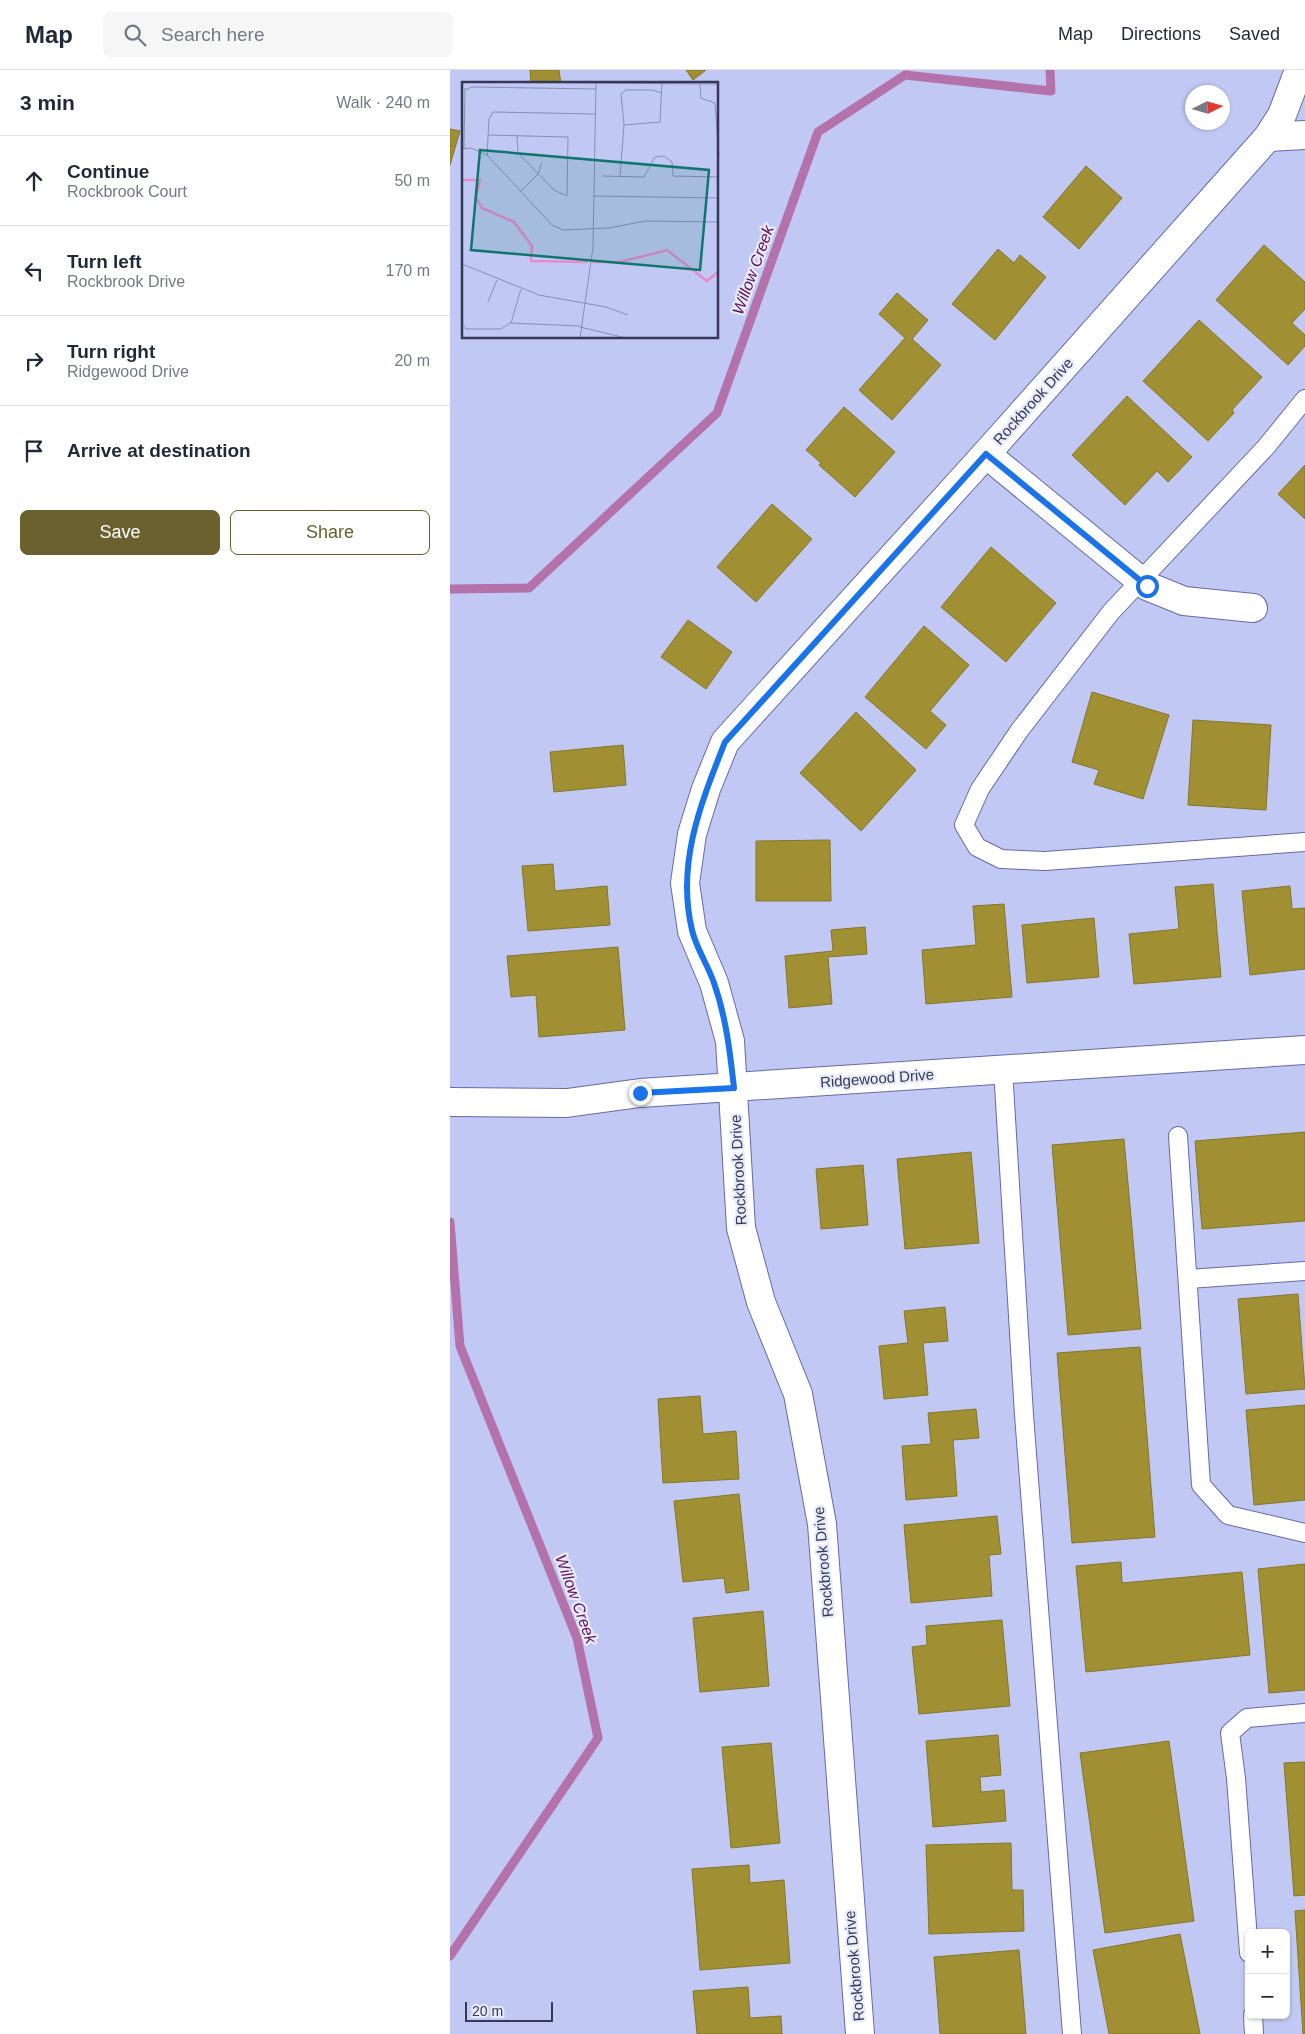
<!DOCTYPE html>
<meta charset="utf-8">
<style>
body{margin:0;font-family:Helvetica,sans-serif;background:#f6f6f7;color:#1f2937}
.controls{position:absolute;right:15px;bottom:15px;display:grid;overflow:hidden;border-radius:8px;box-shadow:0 1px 4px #0004}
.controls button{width:45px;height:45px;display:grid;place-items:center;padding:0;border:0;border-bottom:1px solid #e0e1e3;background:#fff;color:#1f2937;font:25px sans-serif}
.compass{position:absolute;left:735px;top:15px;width:45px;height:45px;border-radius:50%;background:#fff;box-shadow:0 1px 4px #0004;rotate:85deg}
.scale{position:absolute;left:15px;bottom:12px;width:88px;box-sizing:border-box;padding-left:5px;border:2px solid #363956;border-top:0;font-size:14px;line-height:18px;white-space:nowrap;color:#363956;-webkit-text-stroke:4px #e8ebf9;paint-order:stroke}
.stop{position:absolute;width:15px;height:15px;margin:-11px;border:4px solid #1a73e8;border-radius:50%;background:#fff}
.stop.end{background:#1a73e8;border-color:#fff;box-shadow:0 1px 5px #0008}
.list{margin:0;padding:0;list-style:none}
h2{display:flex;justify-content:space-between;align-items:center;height:65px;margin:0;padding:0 20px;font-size:21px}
h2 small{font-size:16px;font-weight:400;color:#747a83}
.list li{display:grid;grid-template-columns:32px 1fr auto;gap:15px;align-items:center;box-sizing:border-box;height:90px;padding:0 20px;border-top:1px solid #e0e1e3}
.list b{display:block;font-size:19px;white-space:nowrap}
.list p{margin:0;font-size:16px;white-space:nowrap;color:#747a83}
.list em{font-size:16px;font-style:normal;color:#747a83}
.actions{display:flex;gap:10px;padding:15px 20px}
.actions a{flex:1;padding:11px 0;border:1px solid #6b612e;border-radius:8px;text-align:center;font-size:18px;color:#6b612e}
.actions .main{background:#6b612e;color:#fff}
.icon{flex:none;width:28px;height:28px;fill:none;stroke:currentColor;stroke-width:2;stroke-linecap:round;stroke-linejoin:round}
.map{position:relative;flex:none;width:855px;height:1964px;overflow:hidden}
header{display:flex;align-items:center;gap:30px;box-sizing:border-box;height:70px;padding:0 25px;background:#fff;border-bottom:1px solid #e0e1e3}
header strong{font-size:24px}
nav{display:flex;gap:28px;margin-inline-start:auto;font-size:18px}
.search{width:350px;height:45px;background:#f6f6f7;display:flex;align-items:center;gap:12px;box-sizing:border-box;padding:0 18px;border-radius:8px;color:#747a83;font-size:19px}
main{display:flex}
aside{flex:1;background:#fff}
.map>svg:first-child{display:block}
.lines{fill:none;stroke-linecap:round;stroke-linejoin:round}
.stream{stroke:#b372a9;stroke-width:9}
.building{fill:#a19033;stroke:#857626}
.lane-casing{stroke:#646aab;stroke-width:20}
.street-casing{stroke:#646aab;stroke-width:30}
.secondary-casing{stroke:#646aab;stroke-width:30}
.lane{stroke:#fff;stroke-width:18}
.street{stroke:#fff;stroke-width:28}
.secondary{stroke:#fff;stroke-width:28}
.route{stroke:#1a73e8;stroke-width:6}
.labels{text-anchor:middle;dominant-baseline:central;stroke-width:4.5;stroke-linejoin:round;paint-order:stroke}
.street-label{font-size:15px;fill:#363956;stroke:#e8ebf9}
.water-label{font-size:16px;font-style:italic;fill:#620e51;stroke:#e8ebf9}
.inset-river{fill:none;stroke:#e88acd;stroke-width:2.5}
.inset-road{fill:none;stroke:#898fb4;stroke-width:1}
.view{fill:#0f766e;fill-opacity:0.15;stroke:#0f766e;stroke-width:2.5}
.inset-edge{fill:none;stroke:#363956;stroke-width:2.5}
</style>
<header>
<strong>Map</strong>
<div class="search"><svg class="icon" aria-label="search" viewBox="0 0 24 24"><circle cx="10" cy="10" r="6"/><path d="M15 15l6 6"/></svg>Search here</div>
<nav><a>Map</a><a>Directions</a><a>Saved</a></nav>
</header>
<main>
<aside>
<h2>3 min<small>Walk · 240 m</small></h2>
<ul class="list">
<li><svg class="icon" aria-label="ahead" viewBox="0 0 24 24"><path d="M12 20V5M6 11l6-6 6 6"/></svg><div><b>Continue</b><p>Rockbrook Court</p></div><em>50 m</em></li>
<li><svg class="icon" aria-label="left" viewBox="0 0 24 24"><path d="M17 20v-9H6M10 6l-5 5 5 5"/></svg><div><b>Turn left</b><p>Rockbrook Drive</p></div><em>170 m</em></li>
<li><svg class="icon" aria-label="right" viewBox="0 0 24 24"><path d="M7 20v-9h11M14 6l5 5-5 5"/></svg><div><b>Turn right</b><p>Ridgewood Drive</p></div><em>20 m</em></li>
<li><svg class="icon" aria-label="arrive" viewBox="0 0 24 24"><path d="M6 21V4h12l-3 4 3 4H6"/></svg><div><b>Arrive at destination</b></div></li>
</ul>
<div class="actions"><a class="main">Save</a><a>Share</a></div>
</aside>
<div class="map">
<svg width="855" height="1964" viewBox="0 0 855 1964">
<rect width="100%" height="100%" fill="#c1c8f3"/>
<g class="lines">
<!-- stream -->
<g class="stream">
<polyline points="0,519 79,518 267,343 368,62 455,5 601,21 600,0"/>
<polyline points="0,1152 10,1276 127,1568 148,1668 0,1886"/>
</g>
</g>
<!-- building -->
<g class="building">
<polygon points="80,0 109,0 111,14 81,14"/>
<polygon points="236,0 256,0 243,10"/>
<polygon points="0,59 10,61 0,95"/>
<polygon points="636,96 672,128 629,179 593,147"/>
<polygon points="814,175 855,212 855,239 842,253 855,265 855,276 838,295 766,230"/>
<polygon points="548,179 564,193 570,185 596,207 545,270 502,234"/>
<polygon points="447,223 478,250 462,269 491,295 442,350 409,320 455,268 429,244"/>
<polygon points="749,250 812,307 782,340 784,343 758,371 693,311"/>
<polygon points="677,326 742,387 718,412 707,401 675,435 622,385"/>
<polygon points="394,337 445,382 405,427 369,395 371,393 356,380"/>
<polygon points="855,395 855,449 828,424"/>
<polygon points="322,434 362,469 306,532 267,497"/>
<polygon points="541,477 606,533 556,592 491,537"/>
<polygon points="238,550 282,582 256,619 211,587"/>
<polygon points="474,556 519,595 480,641 496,655 476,679 415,627"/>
<polygon points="642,622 719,645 693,729 644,714 649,700 622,692"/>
<polygon points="406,642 466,700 411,761 350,703"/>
<polygon points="743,650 821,655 816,740 738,735"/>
<polygon points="173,675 176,715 104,722 100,682"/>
<polygon points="380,770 381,831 306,831 306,771"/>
<polygon points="103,794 105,821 157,816 160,855 78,861 72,796"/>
<polygon points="763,814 771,907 684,914 679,864 729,859 725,817"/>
<polygon points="840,816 842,839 855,838 855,899 800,905 792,821"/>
<polygon points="554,834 562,927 476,934 472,880 526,875 523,836"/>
<polygon points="644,848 649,907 577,913 572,855"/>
<polygon points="415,857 417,884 378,887 382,934 339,938 335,886 383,881 381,860"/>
<polygon points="168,877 175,960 89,967 86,925 61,927 57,886"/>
<polygon points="855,1062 855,1151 752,1159 745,1071"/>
<polygon points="674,1069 691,1259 618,1265 602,1075"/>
<polygon points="521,1082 529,1173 455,1179 447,1089"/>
<polygon points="413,1095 418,1155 371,1159 366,1099"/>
<polygon points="848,1224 855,1319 796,1324 788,1229"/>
<polygon points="495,1237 498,1271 473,1273 478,1325 434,1329 429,1276 458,1273 454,1241"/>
<polygon points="690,1277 705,1467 622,1473 607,1283"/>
<polygon points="250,1326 253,1364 286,1361 289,1409 213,1413 208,1329"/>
<polygon points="855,1335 855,1430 804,1435 796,1340"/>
<polygon points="526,1339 529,1368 503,1370 507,1426 456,1430 452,1376 481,1374 478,1343"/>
<polygon points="289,1424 299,1520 276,1523 274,1508 233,1512 224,1431"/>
<polygon points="547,1446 551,1484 539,1485 542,1526 461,1533 454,1455"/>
<polygon points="671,1492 672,1513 792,1502 800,1585 636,1602 626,1496"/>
<polygon points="855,1494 855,1620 819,1623 808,1499"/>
<polygon points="313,1541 319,1616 250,1622 243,1548"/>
<polygon points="552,1550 560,1636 469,1644 462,1577 477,1575 476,1556"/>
<polygon points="548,1665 551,1705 530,1707 531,1722 554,1720 556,1751 483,1757 476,1671"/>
<polygon points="719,1671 744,1851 655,1863 630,1683"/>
<polygon points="321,1673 330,1773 281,1778 272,1677"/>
<polygon points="855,1692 855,1825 844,1826 834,1693"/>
<polygon points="561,1773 562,1820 573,1820 574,1861 479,1864 476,1775"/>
<polygon points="299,1795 300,1813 334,1810 340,1893 250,1900 242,1799"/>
<polygon points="855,1840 855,1964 853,1964 845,1841"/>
<polygon points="730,1864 750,1964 659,1964 643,1880"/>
<polygon points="569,1880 576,1964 490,1964 484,1887"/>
<polygon points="298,1917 300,1948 331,1946 332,1964 247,1964 243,1921"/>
</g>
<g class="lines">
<!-- lane casing -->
<g class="lane-casing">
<g id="lane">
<polyline points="855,329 816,377 661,542 569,661 530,719 514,755 527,777 551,789 595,791 855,772"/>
<polyline points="553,999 574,1345 622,1964"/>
<polyline points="728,1066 751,1415 778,1445 855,1463"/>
<polyline points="738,1209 855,1201"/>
<polyline points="799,1883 786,1708 780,1663 797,1648 855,1643"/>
<polyline points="803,1945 804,1964"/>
</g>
</g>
<!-- street casing -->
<g class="street-casing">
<g id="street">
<polyline points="818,67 855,65"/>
<polyline points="536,384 697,516 734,531 803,538"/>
<polyline points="410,1964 372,1454 348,1324 311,1232 291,1158 280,971 264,913 242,861 235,813 242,764 256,719 275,672 536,384 818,67 832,45 849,0"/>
</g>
</g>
<!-- secondary casing -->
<g class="secondary-casing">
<polyline id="secondary" points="0,1032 117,1033 190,1023 855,980"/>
</g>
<!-- lane -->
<use href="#lane" class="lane"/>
<!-- street -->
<use href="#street" class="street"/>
<!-- secondary -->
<use href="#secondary" class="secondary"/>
</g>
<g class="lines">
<!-- route -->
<path class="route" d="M190 1023 284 1018C280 982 276 947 264 913 258 895 246 878 242 860 226 793 251 733 275 672L536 384 697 516"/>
</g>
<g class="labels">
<!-- street labels -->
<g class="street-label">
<text transform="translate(583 331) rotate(-48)">Rockbrook Drive</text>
<text transform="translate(427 1008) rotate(-4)">Ridgewood Drive</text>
<text transform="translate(288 1100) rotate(-93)">Rockbrook Drive</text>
<text transform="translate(373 1492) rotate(-95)">Rockbrook Drive</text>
<text transform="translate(404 1896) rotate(-95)">Rockbrook Drive</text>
</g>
<!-- water labels -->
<g class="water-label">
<text transform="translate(303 200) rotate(-70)">Willow Creek</text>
<text transform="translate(126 1529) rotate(70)">Willow Creek</text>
</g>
</g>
<!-- overview -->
<g transform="translate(12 12)">
<rect width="256" height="256" fill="#c1c8f3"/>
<path class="inset-river" d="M0 98H18L14 115 20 126 52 140 70 164 69 179 126 180M130 180H158L205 168 245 199 257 189"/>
<path class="inset-road" d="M0 0 257 2M238 3 239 16 253 21 257 75M3 8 10 5 134 7M162 43 198 40 200 0M26 53 104 55H106L105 114 92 108 56 71 55 54M0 67 9 66 25 73 90 143 101 148 147 146 183 139 257 140M2 67 3 6M25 73 27 37 31 30 133 32M141 94 182 95 193 75 202 74 210 80 211 94 257 95M158 94 162 43 159 12 164 8H190L200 11M59 109 76 92 80 80M131 114 257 116M0 182 77 213 144 225 166 233M0 209V242L4 247H39L48 241 118 244M26 220 35 198M49 241 59 207M118 245 164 256M118 256 131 165 134 0"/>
<path class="view" d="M18 68 247 88 238 188 9 168Z"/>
<rect width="256" height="256" class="inset-edge"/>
</g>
</svg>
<div class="controls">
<button>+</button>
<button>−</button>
</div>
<svg class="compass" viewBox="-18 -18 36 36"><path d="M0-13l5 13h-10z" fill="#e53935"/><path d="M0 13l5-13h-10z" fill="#747a83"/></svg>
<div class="scale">20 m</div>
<div class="stop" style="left:697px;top:516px"></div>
<div class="stop end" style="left:190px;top:1023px"></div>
</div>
</main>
